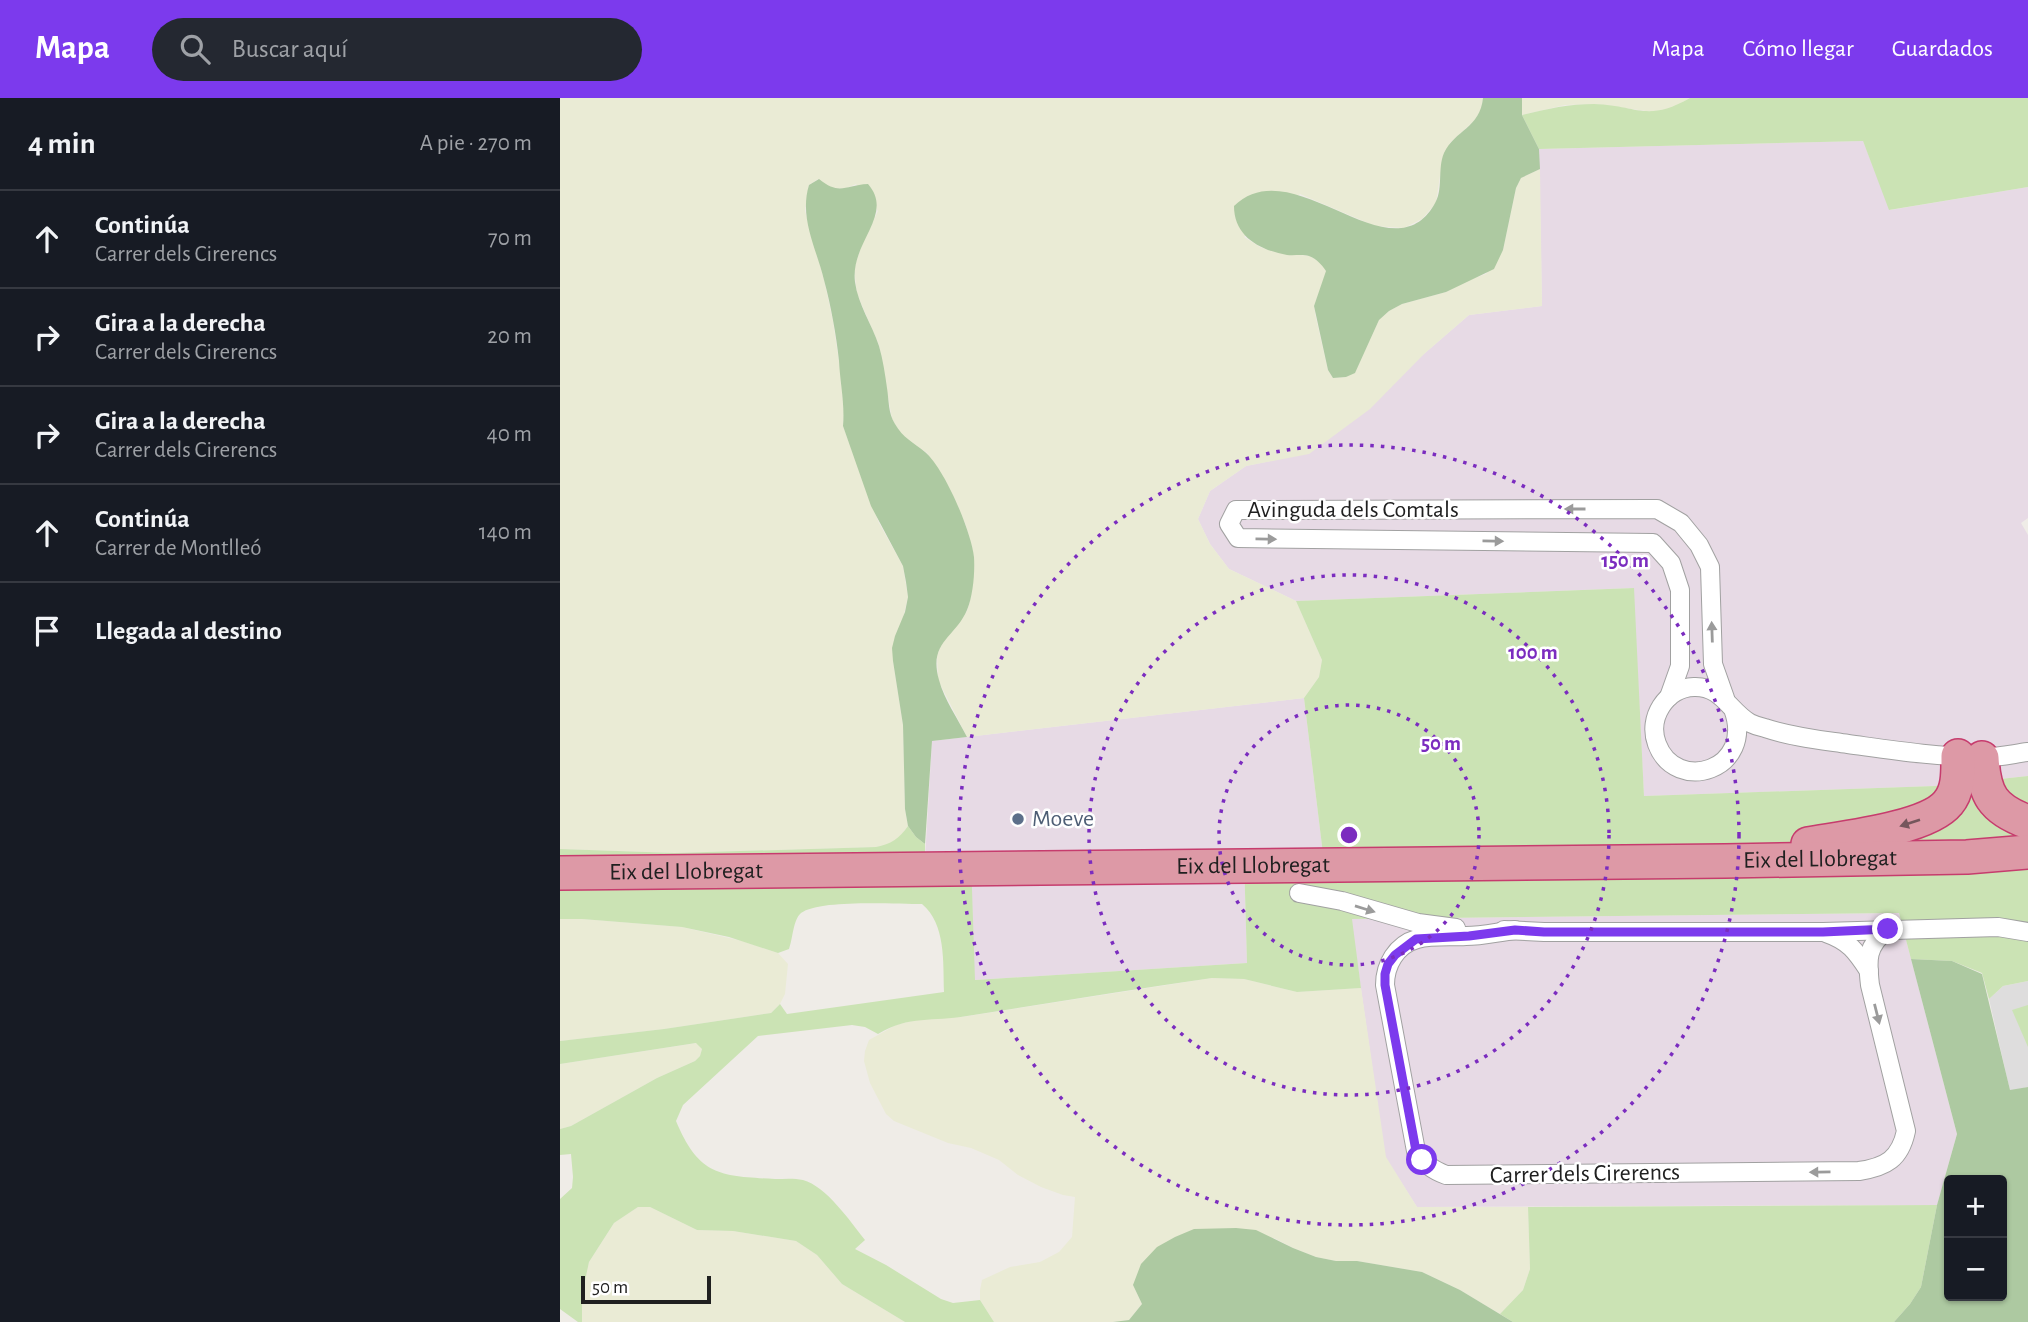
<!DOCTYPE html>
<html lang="es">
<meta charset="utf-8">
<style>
body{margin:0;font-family:"Alegreya Sans",sans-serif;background:#242831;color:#f1f3f6}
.controls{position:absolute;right:21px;bottom:21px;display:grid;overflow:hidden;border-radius:7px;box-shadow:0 2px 5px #0004}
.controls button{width:63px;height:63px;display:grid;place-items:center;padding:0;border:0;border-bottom:2px solid #363941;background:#171b24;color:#f1f3f6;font:35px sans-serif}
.scale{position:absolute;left:21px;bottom:18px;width:130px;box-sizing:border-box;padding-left:7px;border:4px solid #202020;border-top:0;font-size:19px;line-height:24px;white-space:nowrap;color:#202020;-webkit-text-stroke:5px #fff;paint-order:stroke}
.stop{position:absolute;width:21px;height:21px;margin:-16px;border:5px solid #7c3aed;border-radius:50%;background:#fff}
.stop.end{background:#7c3aed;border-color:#fff;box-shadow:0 2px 7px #0008}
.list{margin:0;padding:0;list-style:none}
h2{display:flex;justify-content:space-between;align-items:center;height:91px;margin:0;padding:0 28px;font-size:30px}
h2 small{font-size:23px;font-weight:400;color:#9ea1a6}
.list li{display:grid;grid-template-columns:46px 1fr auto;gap:21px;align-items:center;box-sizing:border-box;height:98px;padding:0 28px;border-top:2px solid #363941}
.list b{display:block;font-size:26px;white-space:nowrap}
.list p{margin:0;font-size:23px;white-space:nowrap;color:#9ea1a6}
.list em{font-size:23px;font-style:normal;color:#9ea1a6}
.icon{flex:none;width:38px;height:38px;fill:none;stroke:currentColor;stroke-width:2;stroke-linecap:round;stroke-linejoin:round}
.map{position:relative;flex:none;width:1468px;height:1224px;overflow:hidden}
header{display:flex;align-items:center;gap:42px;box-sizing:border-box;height:98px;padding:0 35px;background:#7c3aed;color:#fff}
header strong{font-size:33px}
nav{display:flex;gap:38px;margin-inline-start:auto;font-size:24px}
.search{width:490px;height:63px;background:#242831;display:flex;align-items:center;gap:18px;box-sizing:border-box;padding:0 24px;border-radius:38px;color:#9ea1a6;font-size:26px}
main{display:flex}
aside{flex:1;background:#171b24}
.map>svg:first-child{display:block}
.residential{fill:#dedddd}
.industrial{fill:#e7dae5}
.farmland{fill:#eaebd5}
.grass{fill:#cbe3b4}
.forest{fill:#adc9a1;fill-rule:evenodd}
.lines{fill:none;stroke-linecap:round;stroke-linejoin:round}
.street-casing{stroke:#a1a1a1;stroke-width:20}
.highway-casing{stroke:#c63c6d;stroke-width:36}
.street{stroke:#fff;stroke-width:18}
.highway{stroke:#dd99a6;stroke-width:33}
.oneway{fill:#9b9b9b}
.oneway2{fill:#75565c}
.route{stroke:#7c3aed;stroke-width:9}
.ring{fill:none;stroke:#7b2cbf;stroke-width:3.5;stroke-dasharray:3.5 7}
.service-dot{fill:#5c6f8a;stroke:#fff;stroke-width:2.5}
.labels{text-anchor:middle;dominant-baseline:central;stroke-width:5;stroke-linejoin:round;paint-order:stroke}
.street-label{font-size:24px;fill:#202020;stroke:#fff}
.service-label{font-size:24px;fill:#4e5e75;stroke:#fff;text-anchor:start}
.centre{fill:#7b2cbf;stroke:#fff;stroke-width:3.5}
.ring-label{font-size:21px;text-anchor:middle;font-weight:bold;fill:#7b2cbf;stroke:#fff;stroke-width:5;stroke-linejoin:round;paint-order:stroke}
</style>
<header>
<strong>Mapa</strong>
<div class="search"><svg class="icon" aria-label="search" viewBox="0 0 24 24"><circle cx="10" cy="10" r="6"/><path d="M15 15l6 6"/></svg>Buscar aquí</div>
<nav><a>Mapa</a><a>Cómo llegar</a><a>Guardados</a></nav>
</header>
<main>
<aside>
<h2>4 min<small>A pie · 270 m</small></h2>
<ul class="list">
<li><svg class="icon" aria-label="ahead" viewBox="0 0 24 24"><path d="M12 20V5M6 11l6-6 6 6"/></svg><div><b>Continúa</b><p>Carrer dels Cirerencs</p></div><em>70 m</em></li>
<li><svg class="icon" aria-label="right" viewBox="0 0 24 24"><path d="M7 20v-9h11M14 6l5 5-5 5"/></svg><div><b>Gira a la derecha</b><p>Carrer dels Cirerencs</p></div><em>20 m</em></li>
<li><svg class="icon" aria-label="right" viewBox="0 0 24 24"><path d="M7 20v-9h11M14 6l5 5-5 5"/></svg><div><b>Gira a la derecha</b><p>Carrer dels Cirerencs</p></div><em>40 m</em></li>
<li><svg class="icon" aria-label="ahead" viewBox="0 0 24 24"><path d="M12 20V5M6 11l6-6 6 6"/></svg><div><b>Continúa</b><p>Carrer de Montlleó</p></div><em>140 m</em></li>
<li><svg class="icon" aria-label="arrive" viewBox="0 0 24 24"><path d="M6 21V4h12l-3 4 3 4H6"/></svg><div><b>Llegada al destino</b></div></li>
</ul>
</aside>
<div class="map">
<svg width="1468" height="1224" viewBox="0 0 1468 1224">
<rect width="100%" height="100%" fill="#efece7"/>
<!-- residential -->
<polygon class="residential" points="1468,883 1468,989 1450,993 1429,901 1443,888"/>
<!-- industrial -->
<g class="industrial">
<polygon points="1303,43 1330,112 1468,89 1468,420 1461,425 1468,437 1468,678 1375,688 1084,698 1073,490 736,503 669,471 650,446 638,421 650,393 686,368 749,355 909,217 982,208 979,51"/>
<polygon points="744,600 763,756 684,760 687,865 414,882 411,761 365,761 372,643"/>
<polygon points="1339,815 1397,1036 1377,1107 857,1109 825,1059 791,821"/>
</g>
<!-- farmland -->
<g class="farmland">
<polygon points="0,0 923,0 921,12 915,22 890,45 880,78 876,105 862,121 844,130 815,128 740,96 684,139 700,149 715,154 750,158 761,165 767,173 754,208 756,220 768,272 773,280 786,279 795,274 819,222 829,213 842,206 886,194 906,183 926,176 943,152 956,90 961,80 980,71 982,208 909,217 864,256 810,311 749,356 686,368 650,393 638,421 650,446 669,471 736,503 762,562 759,579 744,600 407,639 378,582 377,557 381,547 407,513 410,502 414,460 409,438 405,425 367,355 342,338 332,321 319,247 297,196 294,170 303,143 318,113 296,86 285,91 270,90 258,81 249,87 245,113 264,181 273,223 281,277 284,316 283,328 319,425 343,468 348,499 333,563 343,627 345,711 348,728 340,739 329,747 316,749 115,755 0,751"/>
<polygon points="962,0 1130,0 1112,10 1093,14 1036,6 1005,7 962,17"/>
<polygon points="0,821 22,821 122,829 182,843 218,855 228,866 225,896 220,906 211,915 104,931 0,943"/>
<polygon points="652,880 684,881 737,894 801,890 826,1059 857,1109 968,1109 970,1171 963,1192 940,1216 900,1192 862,1174 797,1163 776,1163 756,1159 733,1150 714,1140 573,1187 582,1206 569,1222 553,1224 434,1224 420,1202 420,1192 422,1182 450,1169 480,1164 499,1154 512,1139 515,1099 503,1097 481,1089 458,1077 439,1062 411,1050 388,1045 334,1023 326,1016 310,985 304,963 305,953 309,942 336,927 359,921 402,919"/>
<polygon points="137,945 142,951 140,958 135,963 97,980 11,1028 0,1031 0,966"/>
<polygon points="78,1109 90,1109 137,1132 173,1133 236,1143 257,1157 282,1186 345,1224 22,1224 22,1197 29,1164 54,1125"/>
</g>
<!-- grass -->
<g class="grass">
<path d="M1130 0H1468V89L1329 112 1303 43 979 51 962 17C986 11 1009 6 1034 6 1077 7 1086 25 1130 0Z"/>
<path d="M1074 490 1084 698 1375 688 1468 678V883L1443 888 1429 901 1422 875 1392 863 1351 861 1339 815 792 821 801 890 737 894 684 881 652 880C570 892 489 905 407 918 372 924 350 917 318 936L305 929 292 927 198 938 123 1007 116 1023C139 1078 160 1078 215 1081 224 1081 234 1080 243 1082 266 1088 290 1123 305 1142L295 1151 326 1167 381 1201 393 1205 420 1202 434 1224H345L282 1186 257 1157 236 1143 173 1133 137 1132 90 1109H78L54 1125 29 1164 22 1197V1224H18L0 1211V1101L12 1090 13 1079 11 1056 0 1057V1031L11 1028 97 980 135 963 140 958 142 951 136 945 0 966V943L104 931 211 915 220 906 227 916 384 894C383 864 386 826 362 806 336 806 259 801 241 815 233 822 233 840 229 851L218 855 169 839 122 829 22 821H0V751L115 755 316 749C331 746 339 741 348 728L356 739 365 746V761H411L415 882 687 865 684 760 763 756 744 600 759 579 762 562 736 503Z"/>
<polygon points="1468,907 1468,949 1452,912"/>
<polygon points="1377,1107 1361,1189 1350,1206 1334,1224 953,1224 940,1216 963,1192 970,1171 968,1109"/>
</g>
<!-- forest -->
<g class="forest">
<path d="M923 0H962V17L979 51 980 71 961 80 956 90 943 152 934 171 886 194 842 206 829 213 819 222 795 275 786 279 773 280 768 272 754 208 766 173C762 167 757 161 749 158 742 156 734 158 727 157 699 152 674 138 674 108 733 50 830 181 874 107 884 92 877 71 884 55 895 32 920 30 923 0Z"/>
<path d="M259 81C280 98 285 87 308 86 335 117 290 144 295 184 298 207 312 226 319 248 323 262 325 276 327 290 329 302 328 315 335 326 343 340 353 344 365 354 385 371 411 433 414 459 415 475 413 498 407 512 395 540 368 544 379 582 384 601 398 621 407 639L372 643 365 746 356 739 348 728 345 711 343 627 333 563 332 550 335 538 345 514 348 499 346 484 343 468 311 408 283 328C285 306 280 284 279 263 276 236 271 208 264 182 256 149 239 120 249 87Z"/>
<path d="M1351 861 1392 863 1422 876 1450 992 1468 989V1224H1334L1350 1206 1361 1189 1377 1107 1397 1036ZM1389 1082H1442V1198H1389Z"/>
<polygon points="676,1130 696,1132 733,1150 756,1159 776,1163 797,1163 862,1174 900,1192 953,1224 553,1224 569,1222 582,1206 573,1187 581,1166 597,1149 615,1139 634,1131"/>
</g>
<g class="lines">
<!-- street casing -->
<g class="street-casing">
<g id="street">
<polyline points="1109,599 1120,568 1120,492 1111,465 1093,445 678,440 669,426 676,412 1097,411 1121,425 1139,447 1150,469 1153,566 1165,600"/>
<path d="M1173 611C1196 672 1116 697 1097 646 1087 620 1106 590 1134 589 1162 588 1169 613 1190 625 1194 627 1200 629 1205 630 1232 639 1261 642 1288 646 1332 652 1376 659 1420 659 1436 660 1452 656 1468 654"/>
<polyline points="739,795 782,803 858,825 896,830"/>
<polyline points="944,832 984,834 1263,834 1438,829 1468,834"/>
<path d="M955 832C938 834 922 838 906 838 890 839 872 837 857 841 836 847 825 867 825 887L856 1053C864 1066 873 1072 886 1077L1299 1073C1326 1069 1340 1061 1346 1033L1310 887C1307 862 1306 848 1328 831"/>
<path d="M1266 835C1289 843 1296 853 1309 873"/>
</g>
</g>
<!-- highway casing -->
<g class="highway-casing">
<g id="highway">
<path d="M1422 660C1424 696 1432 711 1468 724"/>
<path d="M1248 746C1281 740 1367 731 1388 705 1399 692 1398 674 1398 658"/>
<path id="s1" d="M0 775 1165 763 1407 759 1468 754"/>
</g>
</g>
<!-- street -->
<use href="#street" class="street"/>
<!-- highway -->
<use href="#highway" class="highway"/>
</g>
<!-- one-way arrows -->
<defs><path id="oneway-solid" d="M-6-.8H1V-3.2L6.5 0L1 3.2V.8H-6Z" transform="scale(1.75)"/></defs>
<g class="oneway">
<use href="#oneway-solid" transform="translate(1015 411) rotate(180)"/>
<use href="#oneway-solid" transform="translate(706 441) rotate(1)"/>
<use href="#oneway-solid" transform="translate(933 443) rotate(1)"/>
<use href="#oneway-solid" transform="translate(1152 534) rotate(-92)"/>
<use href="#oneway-solid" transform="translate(805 811) rotate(17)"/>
<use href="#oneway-solid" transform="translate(1317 916) rotate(76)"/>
<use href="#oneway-solid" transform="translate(1260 1074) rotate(179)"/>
</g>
<use class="oneway2" href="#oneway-solid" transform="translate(1350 725) rotate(162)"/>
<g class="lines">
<!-- route -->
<polyline class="route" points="862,1062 856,1053 854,1042 825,887 825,876 828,866 835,857 856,841 909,838 955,832 984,834 1263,834 1328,831"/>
</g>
<!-- distance rings -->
<g class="ring">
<circle cx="789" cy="737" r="130"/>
<circle cx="789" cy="737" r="260"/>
<circle cx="789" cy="737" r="390"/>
</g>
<!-- markers -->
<circle class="service-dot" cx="458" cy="721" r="7"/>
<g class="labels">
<!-- street labels -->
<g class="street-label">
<text x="793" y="412">Avinguda dels Comtals</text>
<text stroke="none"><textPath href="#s1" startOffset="1260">Eix del Llobregat</textPath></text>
<text stroke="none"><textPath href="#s1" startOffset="693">Eix del Llobregat</textPath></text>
<text stroke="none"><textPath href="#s1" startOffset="126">Eix del Llobregat</textPath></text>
<text transform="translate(1025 1076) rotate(-1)">Carrer dels Cirerencs</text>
</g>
<!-- service labels -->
<g class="service-label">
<text x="472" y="721">Moeve</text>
</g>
</g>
<circle cx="789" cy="737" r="10" class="centre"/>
<g class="ring-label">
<text x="1065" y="469">150 m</text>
<text x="973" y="561">100 m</text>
<text x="881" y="652">50 m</text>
</g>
</svg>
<div class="controls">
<button>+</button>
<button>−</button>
</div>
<div class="scale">50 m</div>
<div class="stop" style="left:862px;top:1062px"></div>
<div class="stop end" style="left:1328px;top:831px"></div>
</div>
</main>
